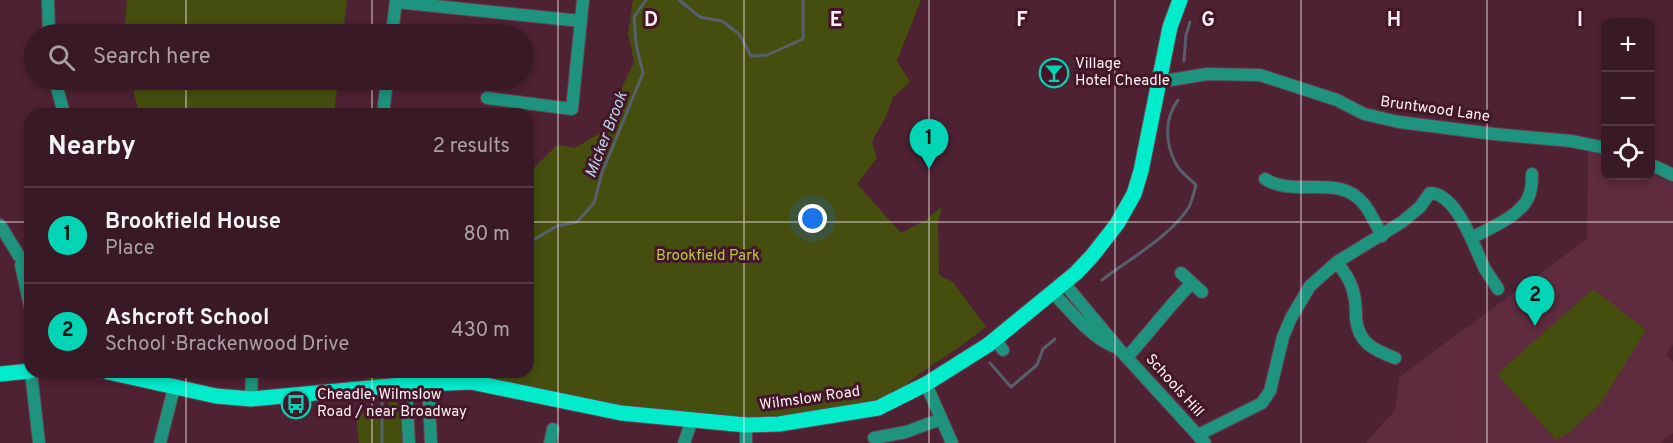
<!DOCTYPE html>
<meta charset="utf-8">
<style>
body{margin:0;font-family:Overpass,sans-serif;background:#41222e;color:#f1f3f6}
.controls{position:absolute;right:18px;top:18px;display:grid;overflow:hidden;border-radius:12px;box-shadow:0 3px 9px #0003}
.controls button{width:54px;height:54px;display:grid;place-items:center;padding:0;border:0;border-bottom:2px solid #543843;background:#3a1926;color:#f1f3f6;font:30px sans-serif}
.you{position:absolute;left:813px;top:219px;width:21px;height:21px;margin:-15px;border:4px solid #fff;border-radius:50%;background:#1a73e8;box-shadow:0 0 0 9px #1a73e833}
.badge{display:grid;place-items:center;width:39px;height:39px;border-radius:50%;background:#02d5b6;color:#111;font-size:20px;font-weight:700}
.pin{position:absolute;translate:-50% -50px;filter:drop-shadow(0 2px 3px #0008)}
.pin::after{content:'';position:absolute;top:32px;width:21px;height:18px;background:inherit;clip-path:polygon(0 0,100% 0,50% 100%)}
.list{margin:0;padding:0;list-style:none}
h2{display:flex;justify-content:space-between;align-items:center;height:78px;margin:0;padding:0 24px;font-size:26px}
h2 small{font-size:20px;font-weight:400;color:#aba0a7}
.list li{display:grid;grid-template-columns:39px 1fr auto;gap:18px;align-items:center;box-sizing:border-box;height:96px;padding:0 24px;border-top:2px solid #543843}
.list b{display:block;font-size:22px;white-space:nowrap}
.list p{margin:0;font-size:20px;white-space:nowrap;color:#aba0a7}
.list em{font-size:20px;font-style:normal;color:#aba0a7}
.icon{flex:none;width:33px;height:33px;fill:none;stroke:currentColor;stroke-width:2;stroke-linecap:round;stroke-linejoin:round}
.map{position:relative;flex:none;width:1673px;height:443px;overflow:hidden}
.search{position:absolute;background:#3a1926;box-shadow:0 3px 9px #0003;left:24px;top:24px;width:510px;height:66px;display:flex;align-items:center;gap:15px;box-sizing:border-box;padding:0 21px;border-radius:33px;color:#aba0a7;font-size:22px}
.panel{position:absolute;background:#3a1926;box-shadow:0 3px 9px #0003;left:24px;top:108px;width:510px;height:270px;border-radius:18px}
.map>svg:first-child{display:block}
.built{fill:#5e2b3f}
.green{fill:#454e0f}
.lines{fill:none;stroke-linecap:round;stroke-linejoin:round}
.stream{stroke:#57606a;stroke-width:3}
.minor-casing{stroke:#663e4e;stroke-width:14}
.tertiary-casing{stroke:#663e4e;stroke-width:14}
.primary-casing{stroke:#663e4e;stroke-width:17}
.minor{stroke:#1e937e;stroke-width:12}
.tertiary{stroke:#1e937e;stroke-width:12}
.primary{stroke:#00eccb;stroke-width:15}
.grid{fill:none;stroke:#fcf0f3;stroke-width:1.5;stroke-opacity:0.55}
.labels{text-anchor:middle;dominant-baseline:central;stroke-width:6;stroke-linejoin:round;paint-order:stroke}
.poi-label{font-size:15px;fill:#fcf0f3;stroke:#431729;text-anchor:start}
.street-label{font-size:15px;fill:#fcf0f3;stroke:#431729}
.park-label{font-size:15px;fill:#b7cc43;stroke:#431729}
.water-label{font-size:16px;font-style:italic;fill:#b9d5e8;stroke:#431729}
.grid-label{font-size:20px;text-anchor:middle;font-weight:bold;fill:#fcf0f3;stroke:#431729;stroke-width:6;stroke-linejoin:round;paint-order:stroke}
</style>
<div class="map">
<svg width="1673" height="443" viewBox="0 0 1673 443">
<rect width="100%" height="100%" fill="#4e2133"/>
<!-- built -->
<polygon class="built" points="1588,151 1605,155 1606,176 1650,176 1651,173 1673,183 1673,344 1666,355 1673,362 1673,433 1659,443 1367,443 1366,442 1395,410 1399,377 1587,239"/>
<!-- green -->
<g class="green">
<polygon points="127,0 347,0 343,34 124,34"/>
<polygon points="633,0 921,0 897,61 910,82 893,97 886,116 872,142 877,158 857,184 901,233 926,220 942,206 938,222 939,275 953,282 986,327 958,348 923,371 878,408 746,425 621,413 471,382 362,388 371,372 528,372 528,174 557,145 575,148 601,132 634,62 628,33"/>
<polygon points="131,80 338,80 334,114 139,114"/>
<polygon points="1593,289 1646,330 1601,403 1570,432 1556,440 1497,374"/>
<polygon points="389,400 396,401 400,407 404,443 359,443 356,417 364,412 388,412"/>
</g>
<g class="lines">
<!-- stream -->
<g class="stream">
<polyline points="679,0 700,17 722,21 739,34 751,56 767,55 803,39 803,0"/>
<polyline points="1184,61 1186,35 1190,22"/>
<polyline points="528,243 557,226 577,222 594,203 602,173 643,73 636,44 634,17 646,0"/>
<path d="M1102 280C1129 259 1170 237 1189 207 1192 201 1194 192 1196 185 1189 178 1180 172 1176 164 1165 143 1164 119 1178 100"/>
<polyline points="990,363 1011,387 1037,365 1043,349 1055,339"/>
<polyline points="382,372 382,382"/>
<polyline points="382,392 382,443"/>
</g>
<!-- minor casing -->
<g class="minor-casing">
<g id="minor">
<polyline points="48,0 49,34"/>
<polyline points="396,2 580,21"/>
<polyline points="392,34 396,0"/>
<polyline points="55,80 64,114"/>
<polyline points="1158,82 1207,74 1260,75 1337,100 1364,114 1399,122 1494,134 1571,141 1606,148"/>
<polyline points="487,98 572,109 583,0"/>
<polyline points="383,114 387,80"/>
<polyline points="1650,164 1673,175"/>
<path d="M1265 179C1295 198 1338 173 1363 203 1371 212 1376 225 1382 236"/>
<polyline points="0,225 19,256"/>
<path d="M1473 237C1489 229 1521 215 1528 198 1532 191 1532 181 1532 174"/>
<path d="M1337 262C1344 272 1352 282 1354 295 1356 303 1356 310 1356 318 1358 343 1374 350 1395 358"/>
<polyline points="21,265 30,306"/>
<polyline points="1181,273 1202,292"/>
<polyline points="995,339 1003,350"/>
<path d="M1128 356C1150 332 1168 307 1191 284"/>
<polyline points="31,372 39,443"/>
<polyline points="926,384 952,443"/>
<polyline points="251,399 252,372"/>
<polyline points="746,425 746,443"/>
<path d="M1198 435 1262 403 1270 391 1283 337 1291 318 1310 286 1337 262 1402 222 1420 207 1430 193C1458 194 1474 248 1485 269 1489 276 1494 282 1498 289"/>
<polyline points="874,438 906,432 941,419"/>
<polyline points="160,443 174,388"/>
<polyline points="550,443 553,429"/>
<polyline points="684,443 692,420"/>
</g>
</g>
<!-- tertiary casing -->
<g class="tertiary-casing">
<g id="tertiary">
<polyline points="1064,283 1119,349 1205,443"/>
<path d="M1053 293C1072 312 1090 337 1115 347"/>
<polyline points="428,383 431,443"/>
<polyline points="406,385 409,443"/>
</g>
</g>
<!-- primary casing -->
<g class="primary-casing">
<g id="primary">
<polyline points="108,372 216,396 251,399 402,385 471,382 621,413 746,425 779,424 878,408 926,384 988,345 1076,273 1092,256 1117,224 1134,194 1141,171 1170,27 1180,0"/>
<polyline points="0,374 30,371"/>
</g>
</g>
<!-- minor -->
<use href="#minor" class="minor"/>
<!-- tertiary -->
<use href="#tertiary" class="tertiary"/>
<!-- primary -->
<use href="#primary" class="primary"/>
</g>
<!-- grid -->
<path class="grid" d="M186 0V34M372 0V34M558 0V443M744 0V443M929 0V443M1115 0V443M1301 0V443M1487 0V443M186 80V114M372 80V114M0 222H30M528 222H1673M186 372V443M372 372V443"/>
<!-- icons -->
<defs>
<g id="bar-ring" transform="scale(1.5)"><circle r="9.5" fill="#431729" stroke="#02d5b6" stroke-width="1.5"/><path d="M-6-5H6L.8 .8V4.5H3.5V6h-7V4.5H-.8V.8Z" fill="#02d5b6"/></g>
<g id="bus-ring" transform="scale(1.5)"><circle r="9.5" fill="#431729" stroke="#02d5b6" stroke-width="1.5"/><path d="M-5-6H5V4H4V6H2V4H-2V6H-4V4H-5ZM-3.5-4V0h7V-4ZM-3.5 1.2v1.5H-2V1.2ZM2 1.2v1.5H3.5V1.2Z" fill="#02d5b6"/></g>
</defs>
<g fill-rule="evenodd">
<use href="#bar-ring" x="1054" y="73"/>
<use href="#bus-ring" x="296" y="404"/>
</g>
<g class="labels">
<!-- poi labels -->
<g class="poi-label">
<text x="1075" y="64">Village<tspan x="1075" dy="17">Hotel Cheadle</tspan></text>
<text x="317" y="395">Cheadle, Wilmslow<tspan x="317" dy="17">Road / near Broadway</tspan></text>
</g>
<!-- street labels -->
<g class="street-label">
<text transform="translate(1435 110) rotate(8)">Bruntwood Lane</text>
<text transform="translate(1174 386) rotate(48)">Schools Hill</text>
<text transform="translate(810 399) rotate(-8)">Wilmslow Road</text>
</g>
<!-- park labels -->
<g class="park-label">
<text x="708" y="256">Brookfield Park</text>
</g>
<!-- water labels -->
<g class="water-label">
<text transform="translate(607 135) rotate(-69)">Micker Brook</text>
</g>
</g>
<g class="grid-label">
<text x="651" y="26">D</text>
<text x="836" y="26">E</text>
<text x="1022" y="26">F</text>
<text x="1208" y="26">G</text>
<text x="1394" y="26">H</text>
<text x="1580" y="26">I</text>
</g>
</svg>
<div class="controls">
<button>+</button>
<button>−</button>
<button><svg class="icon" aria-label="locate" viewBox="0 0 24 24"><circle cx="12" cy="12" r="6"/><path d="M12 2v4M12 18v4M2 12h4M18 12h4"/></svg></button>
</div>
<div class="you"></div>
<div class="pin badge" style="left:929px;top:169px">1</div>
<div class="pin badge" style="left:1535px;top:326px">2</div>
<div class="search"><svg class="icon" aria-label="search" viewBox="0 0 24 24"><circle cx="10" cy="10" r="6"/><path d="M15 15l6 6"/></svg>Search here</div>
<section class="panel">
<h2>Nearby<small>2 results</small></h2>
<ul class="list">
<li><span class="badge">1</span><div><b>Brookfield House</b><p>Place</p></div><em>80 m</em></li>
<li><span class="badge">2</span><div><b>Ashcroft School</b><p>School · Brackenwood Drive</p></div><em>430 m</em></li>
</ul>
</section>
</div>
